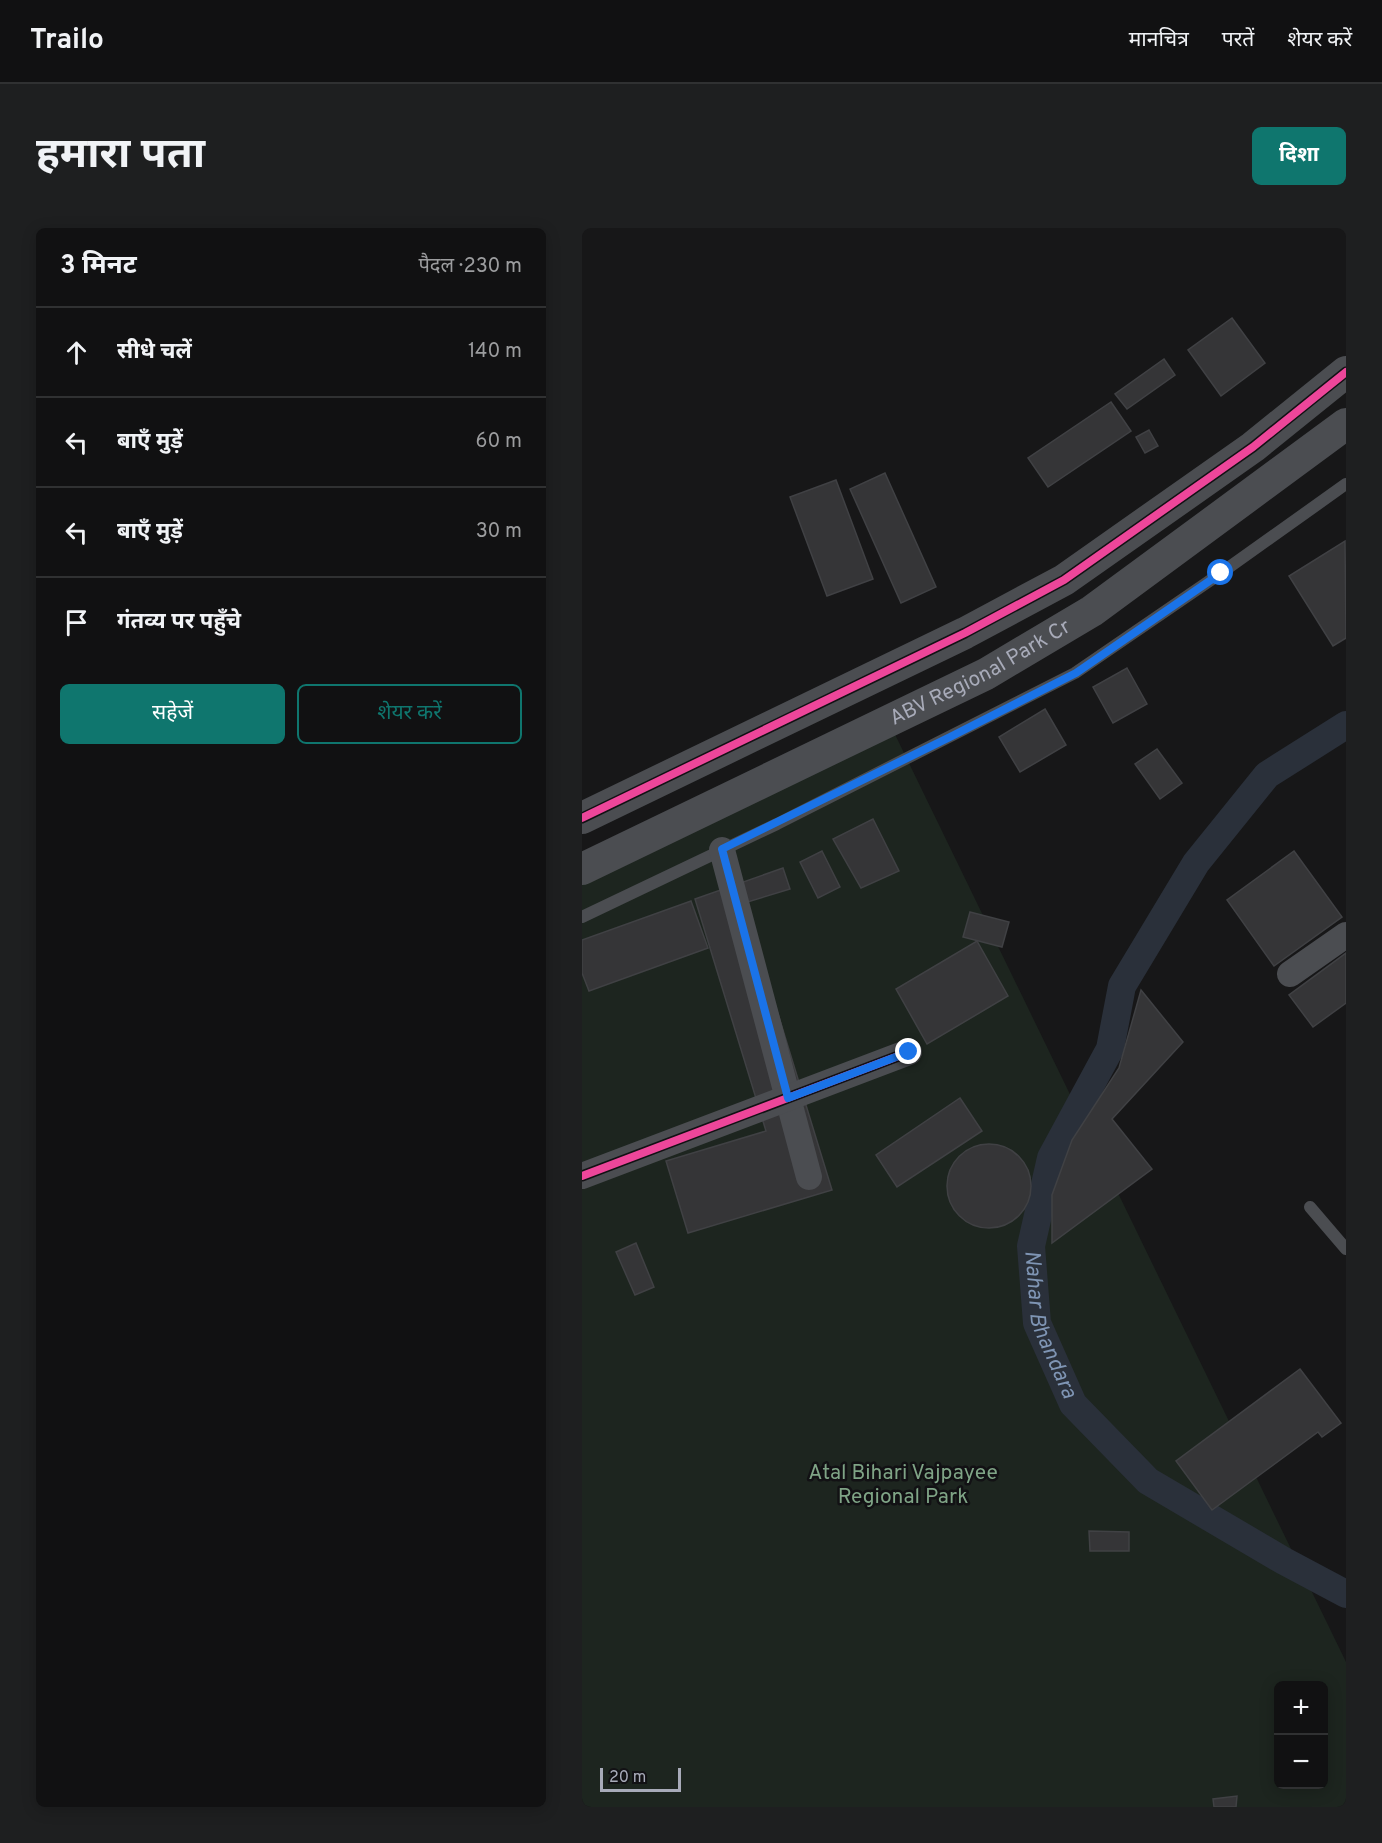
<!DOCTYPE html>
<html lang="hi">
<meta charset="utf-8">
<style>
body{margin:0;font-family:Overpass,"Noto Sans Devanagari",sans-serif;background:#1e1f20;color:#f1f3f6}
.controls{position:absolute;right:18px;bottom:18px;display:grid;overflow:hidden;border-radius:9px;box-shadow:0 3px 15px #0003}
.controls button{width:54px;height:54px;display:grid;place-items:center;padding:0;border:0;border-bottom:2px solid #303132;background:#111112;color:#f1f3f6;font:30px sans-serif}
.scale{position:absolute;left:18px;bottom:15px;width:81px;box-sizing:border-box;padding-left:6px;border:3px solid #a8abb9;border-top:0;font-size:16px;line-height:21px;white-space:nowrap;color:#a8abb9;-webkit-text-stroke:4px #121114;paint-order:stroke}
.stop{position:absolute;width:18px;height:18px;margin:-14px;border:4px solid #1a73e8;border-radius:50%;background:#fff}
.stop.end{background:#1a73e8;border-color:#fff;box-shadow:0 2px 6px #0008}
.list{margin:0;padding:0;list-style:none}
h2{display:flex;justify-content:space-between;align-items:center;height:78px;margin:0;padding:0 24px;font-size:26px}
h2 small{font-size:20px;font-weight:400;color:#9c9d9f}
.list li{display:grid;grid-template-columns:39px 1fr auto;gap:18px;align-items:center;box-sizing:border-box;height:90px;padding:0 24px;border-top:2px solid #303132}
.list b{display:block;font-size:22px;white-space:nowrap}
.list em{font-size:20px;font-style:normal;color:#9c9d9f}
.actions{display:flex;gap:12px;padding:18px 24px}
.actions a{flex:1;padding:14px 0;border:2px solid #0f766e;border-radius:9px;text-align:center;font-size:21px;color:#0f766e}
.actions .main{background:#0f766e;color:#fff}
.icon{flex:none;width:33px;height:33px;fill:none;stroke:currentColor;stroke-width:2;stroke-linecap:round;stroke-linejoin:round}
.map{position:relative;flex:none;width:764px;height:1579px;overflow:hidden;border-radius:9px}
header{display:flex;align-items:center;gap:36px;box-sizing:border-box;height:84px;padding:0 30px;background:#111112;border-bottom:2px solid #303132}
header strong{font-size:28px}
nav{display:flex;gap:33px;margin-inline-start:auto;font-size:21px}
.intro{display:flex;align-items:center;justify-content:space-between;box-sizing:border-box;height:144px;padding:0 36px}
h1{margin:0;font-size:42px}
.button{padding:15px 27px;border-radius:9px;background:#0f766e;color:#fff;font-size:21px;font-weight:700}
main{display:flex;gap:36px;padding:0 36px}
aside{flex:1;background:#111112;border-radius:9px;box-shadow:0 3px 15px #0003}
.map>svg:first-child{display:block}
.green{fill:#1d251f;fill-rule:evenodd}
.lines{fill:none;stroke-linecap:round;stroke-linejoin:round}
.canal{stroke:#2a303a;stroke-width:28}
.building{fill:#353537;stroke:#404144;stroke-width:1.5}
.service{stroke:#4b4d51;stroke-width:12}
.minor{stroke:#4b4d51;stroke-width:26}
.tertiary{stroke:#4b4d51;stroke-width:32}
.cycleway-casing{stroke:#121114;stroke-width:11}
.cycleway{stroke:#ed469a;stroke-width:8}
.route{stroke:#1a73e8;stroke-width:8}
.labels{text-anchor:middle;dominant-baseline:central;stroke-width:5;stroke-linejoin:round;paint-order:stroke}
.street-label{font-size:21px;fill:#a8abb9;stroke:#121114}
.park-label{font-size:21px;fill:#7fa486;stroke:#121114}
.water-label{font-size:22px;font-style:italic;fill:#7f95b4;stroke:#121114}
</style>
<header>
<strong>Trailo</strong>
<nav><a>मानचित्र</a><a>परतें</a><a>शेयर करें</a></nav>
</header>
<div class="intro"><h1>हमारा पता</h1><a class="button">दिशा</a></div>
<main>
<aside>
<h2>3 मिनट<small>पैदल · 230 m</small></h2>
<ul class="list">
<li><svg class="icon" aria-label="ahead" viewBox="0 0 24 24"><path d="M12 20V5M6 11l6-6 6 6"/></svg><div><b>सीधे चलें</b></div><em>140 m</em></li>
<li><svg class="icon" aria-label="left" viewBox="0 0 24 24"><path d="M17 20v-9H6M10 6l-5 5 5 5"/></svg><div><b>बाएँ मुड़ें</b></div><em>60 m</em></li>
<li><svg class="icon" aria-label="left" viewBox="0 0 24 24"><path d="M17 20v-9H6M10 6l-5 5 5 5"/></svg><div><b>बाएँ मुड़ें</b></div><em>30 m</em></li>
<li><svg class="icon" aria-label="arrive" viewBox="0 0 24 24"><path d="M6 21V4h12l-3 4 3 4H6"/></svg><div><b>गंतव्य पर पहुँचे</b></div></li>
</ul>
<div class="actions"><a class="main">सहेजें</a><a>शेयर करें</a></div>
</aside>
<div class="map">
<svg width="764" height="1579" viewBox="0 0 764 1579">
<rect width="100%" height="100%" fill="#171718"/>
<!-- green -->
<path class="green" d="M306 492 764 1434V1579H0V639ZM696 1458H742V1556H696Z"/>
<g class="lines">
<!-- canal -->
<path class="canal" id="s1" d="M764 497 685 547 614 635 540 758 528 821 469 930 449 1018 455 1095 491 1176 566 1253 702 1333 764 1366"/>
</g>
<!-- building -->
<g class="building">
<polygon points="650,90 683,135 639,168 606,122"/>
<polygon points="582,131 593,147 545,181 533,166"/>
<polygon points="529,174 549,203 466,259 446,230"/>
<polygon points="567,202 576,218 563,225 554,209"/>
<polygon points="303,245 354,359 319,375 268,261"/>
<polygon points="254,252 291,351 245,368 208,269"/>
<polygon points="763,313 764,410 751,418 707,348"/>
<polygon points="545,440 565,476 531,495 511,459"/>
<polygon points="463,481 484,517 438,544 417,509"/>
<polygon points="575,521 600,555 578,571 553,536"/>
<polygon points="291,591 317,643 279,660 251,611"/>
<polygon points="240,623 258,659 236,670 218,634"/>
<polygon points="712,623 760,689 692,738 645,672"/>
<polygon points="201,640 208,661 162,675 250,962 106,1005 84,933 184,903 113,671"/>
<polygon points="109,673 126,720 7,763 0,745 0,712"/>
<polygon points="388,684 427,694 420,719 381,709"/>
<polygon points="395,713 426,768 345,816 314,761"/>
<polygon points="764,725 764,775 731,799 707,767"/>
<polygon points="559,762 601,814 530,891 570,941 470,1015 470,967 490,912 537,840"/>
<polygon points="378,870 400,903 315,959 294,927"/>
<circle cx="407" cy="958" r="42"/>
<polygon points="54,1015 72,1059 53,1067 34,1024"/>
<polygon points="718,1141 759,1195 740,1209 736,1204 630,1282 594,1233"/>
<polygon points="507,1303 547,1304 547,1323 508,1323"/>
<polygon points="655,1568 654,1579 632,1579 631,1571"/>
</g>
<g class="lines">
<!-- service -->
<g class="service">
<polyline points="0,689 195,596 493,445 639,345 764,256"/>
<polyline points="728,979 764,1021"/>
</g>
<!-- minor -->
<g class="minor">
<polyline points="140,622 227,949"/>
<polyline points="708,746 764,707"/>
<polyline points="0,948 327,824"/>
</g>
<!-- tertiary -->
<g class="tertiary">
<polyline points="0,590 383,405 482,352 671,219 764,144"/>
<path id="s2" d="M0 641 404 446 510 383 764 196"/>
</g>
<!-- cycleway casing -->
<g class="cycleway-casing">
<g id="cycleway">
<polyline points="0,590 383,405 482,352 671,219 764,144"/>
<polyline points="0,948 327,824"/>
</g>
</g>
<!-- cycleway -->
<use href="#cycleway" class="cycleway"/>
</g>
<g class="lines">
<!-- route -->
<polyline class="route" points="327,824 206,870 140,621 368,509 494,445 639,345"/>
</g>
<g class="labels">
<!-- street labels -->
<g class="street-label">
<text stroke="none"><textPath href="#s2" startOffset="444">ABV Regional Park Cr</textPath></text>
</g>
<!-- park labels -->
<g class="park-label">
<text x="321" y="1245">Atal Bihari Vajpayee<tspan x="321" dy="24">Regional Park</tspan></text>
</g>
<!-- water labels -->
<g class="water-label">
<text stroke="none"><textPath href="#s1" startOffset="710">Nahar Bhandara</textPath></text>
</g>
</g>
</svg>
<div class="controls">
<button>+</button>
<button>−</button>
</div>
<div class="scale">20 m</div>
<div class="stop" style="left:639px;top:345px"></div>
<div class="stop end" style="left:327px;top:824px"></div>
</div>
</main>
